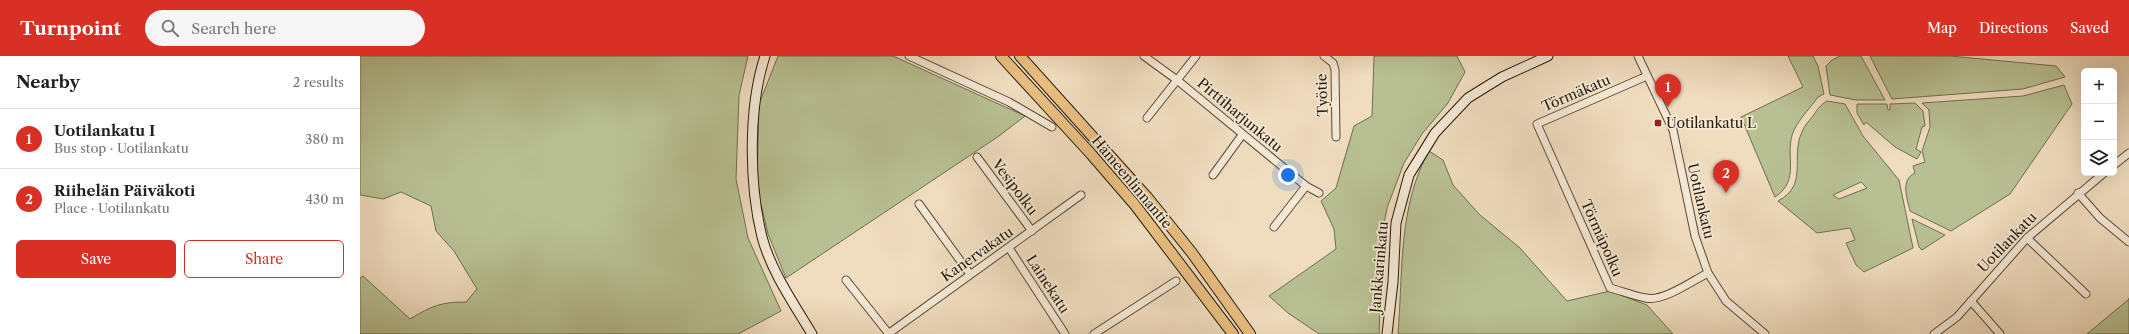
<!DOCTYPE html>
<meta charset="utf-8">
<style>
body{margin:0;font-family:"Libre Caslon Text",serif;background:#f6f6f6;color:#202124}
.controls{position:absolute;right:12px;top:12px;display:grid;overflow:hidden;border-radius:6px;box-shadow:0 4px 16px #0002}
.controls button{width:36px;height:36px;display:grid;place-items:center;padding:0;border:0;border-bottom:1px solid #e0e0e0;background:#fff;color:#202124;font:20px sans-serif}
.you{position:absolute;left:928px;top:119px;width:14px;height:14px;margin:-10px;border:3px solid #fff;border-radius:50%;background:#1a73e8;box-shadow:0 0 0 6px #1a73e833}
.badge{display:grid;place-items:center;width:26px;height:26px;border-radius:50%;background:#d93025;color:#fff;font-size:13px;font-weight:700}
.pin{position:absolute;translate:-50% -33px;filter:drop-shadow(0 1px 2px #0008)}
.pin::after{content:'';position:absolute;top:21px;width:14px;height:12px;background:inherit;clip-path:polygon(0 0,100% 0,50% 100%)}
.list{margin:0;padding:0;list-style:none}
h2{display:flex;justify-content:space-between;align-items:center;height:52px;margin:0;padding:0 16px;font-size:17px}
h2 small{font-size:13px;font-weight:400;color:#757577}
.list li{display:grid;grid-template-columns:26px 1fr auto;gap:12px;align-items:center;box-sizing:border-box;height:60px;padding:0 16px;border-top:1px solid #e0e0e0}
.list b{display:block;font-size:15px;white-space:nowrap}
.list p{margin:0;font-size:13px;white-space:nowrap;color:#757577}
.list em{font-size:13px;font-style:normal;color:#757577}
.actions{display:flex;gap:8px;padding:12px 16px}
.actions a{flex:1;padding:9px 0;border:1px solid #d93025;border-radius:6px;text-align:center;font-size:14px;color:#d93025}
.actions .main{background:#d93025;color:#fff}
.icon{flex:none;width:22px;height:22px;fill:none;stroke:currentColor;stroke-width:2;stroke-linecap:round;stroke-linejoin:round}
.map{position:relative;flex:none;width:1769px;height:278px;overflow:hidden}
header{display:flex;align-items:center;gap:24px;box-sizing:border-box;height:56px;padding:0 20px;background:#d93025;color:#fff}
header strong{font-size:19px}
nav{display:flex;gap:22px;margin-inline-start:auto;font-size:14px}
.search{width:280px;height:36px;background:#f6f6f6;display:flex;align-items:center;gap:10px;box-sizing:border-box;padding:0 14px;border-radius:22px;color:#757577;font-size:15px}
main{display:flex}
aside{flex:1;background:#fff}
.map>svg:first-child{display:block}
.green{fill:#b8c093;stroke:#6f6e50;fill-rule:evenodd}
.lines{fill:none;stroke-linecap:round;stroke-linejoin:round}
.street-casing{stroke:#584b3a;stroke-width:9}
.secondary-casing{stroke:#261b0d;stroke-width:11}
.primary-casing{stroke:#261b0d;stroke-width:12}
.street{stroke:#f5e8d5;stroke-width:7}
.secondary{stroke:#f5e8d5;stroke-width:9}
.primary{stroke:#e8be80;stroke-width:10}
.poi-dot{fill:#8f2418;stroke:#f5e8d5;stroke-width:1.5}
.labels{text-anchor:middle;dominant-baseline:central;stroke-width:3.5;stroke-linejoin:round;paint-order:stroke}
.street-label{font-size:14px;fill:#261b0d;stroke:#f5e8d5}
.poi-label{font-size:14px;fill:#261b0d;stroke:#f5e8d5;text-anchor:start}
</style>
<header>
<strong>Turnpoint</strong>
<div class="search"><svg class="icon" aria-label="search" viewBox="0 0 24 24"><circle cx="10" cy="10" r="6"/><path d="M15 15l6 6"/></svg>Search here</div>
<nav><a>Map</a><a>Directions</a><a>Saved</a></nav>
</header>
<main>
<aside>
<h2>Nearby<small>2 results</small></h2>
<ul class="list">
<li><span class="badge">1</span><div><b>Uotilankatu I</b><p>Bus stop · Uotilankatu</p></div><em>380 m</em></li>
<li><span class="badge">2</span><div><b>Riihelän Päiväkoti</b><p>Place · Uotilankatu</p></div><em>430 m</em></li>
</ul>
<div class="actions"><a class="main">Save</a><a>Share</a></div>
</aside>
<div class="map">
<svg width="1769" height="278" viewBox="0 0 1769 278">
<rect width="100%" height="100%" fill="#f0dcbf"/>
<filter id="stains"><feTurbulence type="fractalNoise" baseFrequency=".005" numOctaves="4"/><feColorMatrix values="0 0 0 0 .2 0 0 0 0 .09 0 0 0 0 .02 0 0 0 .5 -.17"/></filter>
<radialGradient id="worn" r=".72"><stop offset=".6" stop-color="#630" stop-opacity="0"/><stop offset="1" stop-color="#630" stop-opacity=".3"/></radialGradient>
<!-- green -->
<g class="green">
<path d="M0 0H388L379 39 376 123 388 182 421 255 378 278H0V222L3 220 50 263C72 250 80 246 106 246L117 233 94 195 76 175 71 150 41 136 23 143 0 139Z"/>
<polygon points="418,0 533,0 665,60 639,80 426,222 408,178 397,131 399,48"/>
<polygon points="1014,0 1097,0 1105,16 1088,47 1062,78 1044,107 1027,152 1023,174 1019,278 959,278 928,257 909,240 976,193 974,173 961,145 976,132 994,70 1012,60"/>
<path d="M1428 0H1453L1458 10 1464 38 1458 41C1451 51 1440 62 1434 74 1423 99 1442 123 1415 141L1381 61 1443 31Z"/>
<polygon points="1480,0 1501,0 1525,44 1496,44 1470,39 1466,10 1472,4"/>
<polygon points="1510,0 1590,0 1696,10 1705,21 1663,33 1532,43"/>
<path d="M1704 29 1712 48 1650 138 1591 175 1550 155C1547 141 1540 124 1555 117L1553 110 1565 106 1562 95 1570 71 1569 54 1562 47 1663 40Z"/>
<path d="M1467 45 1485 48 1503 80 1539 124 1553 192 1504 216 1496 209 1486 187 1495 184 1490 172 1457 177 1418 145C1449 129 1430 101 1442 76 1444 70 1449 65 1453 60 1457 54 1460 49 1467 45ZM1501 126 1507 132 1479 143 1473 139Z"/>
<polygon points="1555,47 1563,55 1565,70 1562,71 1556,93 1561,96 1557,103 1535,91 1506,66 1504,69 1497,57 1497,48 1527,48 1528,54 1530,54 1530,48"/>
<path d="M1069 95 1083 104 1093 129 1120 159 1160 192 1207 245 1250 235 1287 249 1313 278H1038C1043 217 1038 150 1069 95Z"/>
<polygon points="1552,163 1585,179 1562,194 1559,191"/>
<polygon points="1769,242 1769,278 1727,278 1769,243"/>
</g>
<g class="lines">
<!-- street casing -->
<g class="street-casing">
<g id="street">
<polyline points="549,0 649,46 692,71"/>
<polyline points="784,0 817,24 946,130 959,137"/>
<polyline points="964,0 973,7 975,14 976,81"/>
<polyline points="1278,0 1313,74 1335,180 1348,217 1366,245 1405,278"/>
<path d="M1287 20 1177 68 1250 232C1262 235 1274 240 1286 242 1303 246 1332 225 1348 217"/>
<polyline points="787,62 836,0"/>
<polyline points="617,101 672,175"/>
<polyline points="1754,109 1769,97"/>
<polyline points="853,119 882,79"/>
<polyline points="1718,137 1740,162 1769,186"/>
<polyline points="559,148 610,218"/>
<polyline points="914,171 946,130"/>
<polyline points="1667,182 1726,238"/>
<polyline points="649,192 705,278"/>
<polyline points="486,224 529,278"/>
<polyline points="1611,245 1640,278"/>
<polyline points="528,278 721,139"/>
<polyline points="734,278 816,225"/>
<polyline points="1574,278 1597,261 1667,182 1744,117"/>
</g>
</g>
<!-- secondary casing -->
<g class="secondary-casing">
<g id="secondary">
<path d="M405 0C388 52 389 128 402 181 411 215 434 248 452 278"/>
<polyline points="1027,278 1033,226 1036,167 1049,119 1075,77 1108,42 1142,21 1188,0"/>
</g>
</g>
<!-- primary casing -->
<g class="primary-casing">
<g id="primary">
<polyline points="641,0 731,98 775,149 873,278"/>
<polyline points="660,0 787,141 832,197 890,278"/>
</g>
</g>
<!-- street -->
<use href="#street" class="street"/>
<!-- secondary -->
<use href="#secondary" class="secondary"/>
<!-- primary -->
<use href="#primary" class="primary"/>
</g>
<!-- markers -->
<rect class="poi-dot" x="1294" y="63" width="8" height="8" rx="2"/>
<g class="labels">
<!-- street labels -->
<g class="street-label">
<text transform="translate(1216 37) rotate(-23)">Törmäkatu</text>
<text transform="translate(962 39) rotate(-92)">Työtie</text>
<text transform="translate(880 59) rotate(40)">Pirttiharjunkatu</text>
<text transform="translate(772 126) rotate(50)">Hämeenlinnantie</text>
<text transform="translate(655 131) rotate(53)">Vesipolku</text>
<text transform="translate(1341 145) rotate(77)">Uotilankatu</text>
<text transform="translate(1242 182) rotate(66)">Törmäpolku</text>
<text transform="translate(1647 186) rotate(-46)">Uotilankatu</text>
<text transform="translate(617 198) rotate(-35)">Kanervakatu</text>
<text transform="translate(1019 211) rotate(-85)">Jankkarinkatu</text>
<text transform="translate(688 228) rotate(57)">Lainekatu</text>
</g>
<!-- poi labels -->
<g class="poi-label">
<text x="1306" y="67">Uotilankatu L</text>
</g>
</g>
<rect width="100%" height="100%" filter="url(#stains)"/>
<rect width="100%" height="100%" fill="url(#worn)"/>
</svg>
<div class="controls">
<button>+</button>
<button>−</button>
<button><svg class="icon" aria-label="layers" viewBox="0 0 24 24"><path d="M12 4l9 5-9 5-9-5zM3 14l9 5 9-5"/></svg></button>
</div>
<div class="you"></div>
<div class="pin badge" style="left:1308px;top:51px">1</div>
<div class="pin badge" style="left:1366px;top:137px">2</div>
</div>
</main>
